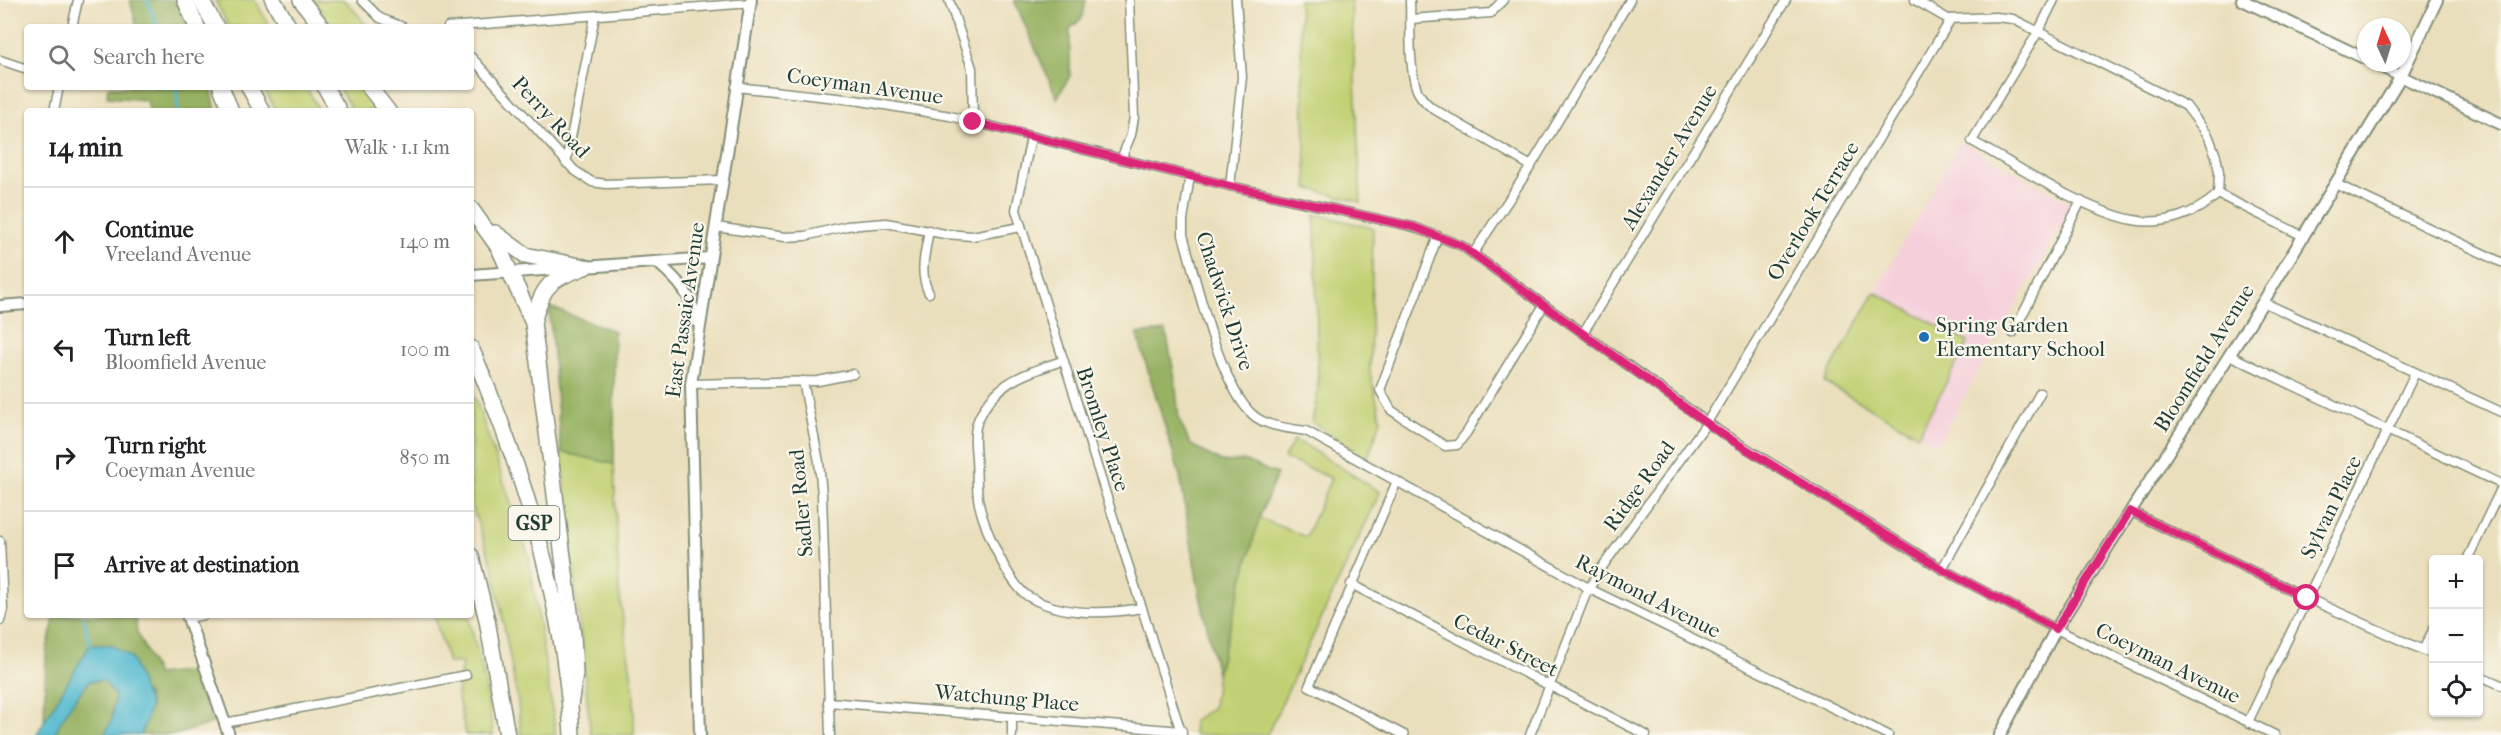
<!DOCTYPE html>
<meta charset="utf-8">
<style>
body{margin:0;font-family:"IM FELL French Canon",serif;background:#f2f2f2;color:#202124}
.controls{position:absolute;right:18px;bottom:18px;display:grid;overflow:hidden;border-radius:6px;box-shadow:0 2px 4px #0004}
.controls button{width:54px;height:54px;display:grid;place-items:center;padding:0;border:0;border-bottom:2px solid #e0e0e0;background:#fff;color:#202124;font:30px sans-serif}
.compass{position:absolute;left:2357px;top:18px;width:54px;height:54px;border-radius:50%;background:#fff;box-shadow:0 2px 4px #0004;rotate:356deg}
.stop{position:absolute;width:18px;height:18px;margin:-14px;border:4px solid #db2777;border-radius:50%;background:#fff}
.stop.end{background:#db2777;border-color:#fff;box-shadow:0 2px 6px #0008}
.list{margin:0;padding:0;list-style:none}
h2{display:flex;justify-content:space-between;align-items:center;height:78px;margin:0;padding:0 24px;font-size:26px}
h2 small{font-size:20px;font-weight:400;color:#757577}
.list li{display:grid;grid-template-columns:39px 1fr auto;gap:18px;align-items:center;box-sizing:border-box;height:108px;padding:0 24px;border-top:2px solid #e0e0e0}
.list b{display:block;font-size:22px;white-space:nowrap}
.list p{margin:0;font-size:20px;white-space:nowrap;color:#757577}
.list em{font-size:20px;font-style:normal;color:#757577}
.icon{flex:none;width:33px;height:33px;fill:none;stroke:currentColor;stroke-width:2;stroke-linecap:round;stroke-linejoin:round}
.map{position:relative;flex:none;width:2501px;height:735px;overflow:hidden}
.search{position:absolute;background:#fff;box-shadow:0 2px 4px #0004;left:24px;top:24px;width:450px;height:66px;display:flex;align-items:center;gap:15px;box-sizing:border-box;padding:0 21px;border-radius:6px;color:#757577;font-size:22px}
.panel{position:absolute;background:#fff;box-shadow:0 2px 4px #0004;left:24px;top:108px;width:450px;height:510px;border-radius:6px}
.map>svg:first-child{display:block}
.built{fill:#f5cfda}
.green{fill:#c1d072;stroke:#708653;stroke-width:1.5}
.forest{fill:#98b264;stroke:#5c784c;stroke-width:1.5}
.water{fill:#52bad0;stroke:#387c82;stroke-width:1.5}
.lines{fill:none;stroke-linecap:round;stroke-linejoin:round}
.stream{stroke:#52bad0;stroke-width:3}
.minor-casing{stroke:#848e78;stroke-width:11}
.tertiary-casing{stroke:#848e78;stroke-width:14}
.secondary-casing{stroke:#848e78;stroke-width:14}
.motorway-casing{stroke:#848e78;stroke-width:18}
.minor{stroke:#fff;stroke-width:8}
.tertiary{stroke:#fff;stroke-width:10}
.secondary{stroke:#fff;stroke-width:10}
.motorway{stroke:#fff;stroke-width:15}
.route{stroke:#db2777;stroke-width:8}
.poi-dot{fill:#1f6fb2;stroke:#fbf7ec;stroke-width:2}
.labels{text-anchor:middle;dominant-baseline:central;stroke-width:4.5;stroke-linejoin:round;paint-order:stroke}
.shield{fill:#fbf7ec;stroke:#61756b;stroke-width:1.5}
.shield-label{font-size:20px;font-weight:bold;fill:#1f3d34}
.street-label{font-size:21px;fill:#1f3d34;stroke:#fbf7ec}
.poi-label{font-size:21px;fill:#1f3d34;stroke:#fbf7ec;text-anchor:start}
</style>
<div class="map">
<svg width="2501" height="735" viewBox="0 0 2501 735">
<rect width="100%" height="100%" fill="#fbf7ec"/>
<filter id="ink" filterUnits="userSpaceOnUse"><feTurbulence type="fractalNoise" baseFrequency=".0167" numOctaves="2"/><feDisplacementMap in="SourceGraphic" scale="12" xChannelSelector="R" yChannelSelector="G"/><feConvolveMatrix kernelMatrix="1 2 1 2 8 2 1 2 1" color-interpolation-filters="sRGB"/></filter>
<filter id="wash" filterUnits="userSpaceOnUse"><feTurbulence type="fractalNoise" baseFrequency=".008" numOctaves="4" result="noise"/><feDisplacementMap in="SourceGraphic" scale="24" xChannelSelector="R" yChannelSelector="G"/><feGaussianBlur stdDeviation="1.35" result="paint"/><feColorMatrix in="noise" values="0 0 0 0 0 0 0 0 0 0 0 0 0 0 0 0 0 1.4 0 .05"/><feComposite in="paint" operator="in"/></filter>
<g filter="url(#wash)">
<rect width="100%" height="100%" fill="#eadfbc"/>
<!-- built -->
<polygon class="built" points="1960,141 2073,205 1937,445 1824,382"/>
<!-- green -->
<g class="green">
<polygon points="215,0 255,0 270,27 229,27"/>
<polygon points="313,0 345,0 368,27 332,27"/>
<polygon points="1299,0 1351,0 1361,202 1307,188"/>
<polygon points="263,87 306,87 320,111 276,111"/>
<polygon points="338,87 361,87 381,111 353,111"/>
<polygon points="1315,214 1373,228 1370,372 1381,420 1367,459 1312,422 1318,392"/>
<polygon points="1875,292 1968,342 1918,435 1824,382"/>
<polygon points="471,391 477,403 529,557 556,735 521,735 518,702 494,571 471,503"/>
<polygon points="1294,440 1308,447 1380,492 1267,735 1194,735 1193,721 1213,707 1217,674 1259,518 1306,537 1331,478 1284,458"/>
<polygon points="561,452 614,464 619,591 634,693 634,735 591,735"/>
<polygon points="434,615 468,615 484,677 493,735 466,735 457,694 462,663 448,663"/>
</g>
<!-- forest -->
<g class="forest">
<polygon points="130,0 177,0 192,27 137,27"/>
<polygon points="1014,0 1086,0 1082,18 1070,29 1070,76 1057,98"/>
<polygon points="108,87 211,87 216,111 149,111 147,100 107,97"/>
<polygon points="549,307 614,331 614,464 561,452"/>
<polygon points="1166,331 1175,379 1179,419 1190,444 1221,462 1245,461 1277,474 1259,519 1217,674 1198,585 1180,476 1137,334"/>
<polygon points="55,615 135,615 137,632 157,675 193,671 213,723 174,735 141,735 150,707 148,697 111,645 44,722 46,653"/>
<path d="M104 680 115 695 112 720 104 735H54C63 715 75 697 90 681Z"/>
</g>
<!-- water -->
<path class="water" d="M90 645H111L131 657 150 707 141 735H104L112 720 115 696 104 680 90 681C75 697 63 715 54 735H36Z"/>
<g class="lines">
<!-- stream -->
<g class="stream">
<polyline points="147,0 157,27"/>
<polyline points="176,87 178,111"/>
<polyline points="83,615 90,645"/>
</g>
</g>
</g>
<g filter="url(#ink)">
<g class="lines">
<!-- minor casing -->
<g class="minor-casing">
<g id="minor">
<polyline points="362,0 380,18 403,27"/>
<polyline points="949,0 972,68 973,122"/>
<path d="M1410 0C1411 26 1408 66 1417 90 1420 97 1426 103 1432 108L1531 166"/>
<polyline points="1915,0 1948,19 1996,17 2013,19 2186,106 2208,135 2216,156 2219,172 2218,194"/>
<path d="M2054 0 2038 32 1972 141C2017 166 2083 210 2133 220 2164 226 2196 214 2218 194"/>
<polyline points="1411,19 1491,13 1503,0"/>
<polyline points="72,27 78,0"/>
<polyline points="448,27 750,3"/>
<polyline points="471,57 574,170 592,182 606,184 723,180"/>
<polyline points="0,60 27,69"/>
<polyline points="736,87 855,100 950,116 1230,186 1414,227 1462,246 1722,433 1942,569 2056,629 2275,735"/>
<polyline points="54,111 59,87"/>
<polyline points="1031,137 1016,210 1182,735"/>
<polyline points="1121,159 1131,135 1134,117 1129,0"/>
<polyline points="566,163 595,16"/>
<path d="M1190 176 1183 220V235C1196 279 1220 387 1253 415 1267 427 1288 428 1306 431L1594 591 1888 735"/>
<polyline points="2336,184 2501,262"/>
<polyline points="1230,186 1242,77 1236,0"/>
<polyline points="2218,194 2303,236"/>
<polyline points="716,227 785,237 805,236 847,226 886,223 945,234 972,236 1021,227"/>
<polyline points="1438,236 1380,390 1391,410 1445,446 1457,445 1467,432 1544,305"/>
<polyline points="1473,254 1531,166 1630,0"/>
<path d="M929 293C918 273 926 251 929 230"/>
<polyline points="2263,302 2501,412"/>
<polyline points="1583,333 1786,0"/>
<polyline points="2013,333 2081,201"/>
<polyline points="2229,355 2501,484"/>
<path d="M1062 361C1027 373 996 381 979 418 973 430 975 446 976 458 977 473 976 489 979 504 984 527 1009 587 1031 598 1064 616 1107 614 1142 608"/>
<polyline points="803,381 819,462 822,495 830,735"/>
<polyline points="691,384 818,381 853,374"/>
<polyline points="1397,481 1309,686 1404,735"/>
<polyline points="2130,511 2307,598 2434,655"/>
<polyline points="0,541 3,609 0,621"/>
<polyline points="2467,560 2501,489"/>
<polyline points="1942,569 2040,393"/>
<polyline points="1351,584 1646,735"/>
<polyline points="188,618 204,615"/>
<polyline points="2423,650 2434,628"/>
<polyline points="2478,675 2501,685"/>
<polyline points="828,702 1182,731"/>
<polyline points="1012,717 1012,735"/>
<polyline points="2248,722 2415,373"/>
<polyline points="225,723 466,675"/>
<polyline points="1530,735 1586,594 1600,570 1706,424 1951,19"/>
</g>
</g>
<!-- tertiary casing -->
<g class="tertiary-casing">
<g id="tertiary">
<polyline points="2242,0 2366,59"/>
<polyline points="2373,63 2501,124"/>
<polyline points="187,615 229,735"/>
<polyline points="2000,735 2056,629 2263,302 2401,76 2437,0"/>
</g>
</g>
<!-- secondary casing -->
<g class="secondary-casing">
<g id="secondary">
<path d="M659 264C679 281 692 296 697 322"/>
<polyline points="471,275 710,258"/>
<polyline points="0,306 27,304"/>
<polyline points="700,735 691,384 751,0"/>
</g>
</g>
<!-- motorway casing -->
<g class="motorway-casing">
<g id="motorway">
<polyline points="185,0 197,27"/>
<polyline points="201,0 216,27"/>
<polyline points="273,0 289,27"/>
<polyline points="301,0 322,27"/>
<polyline points="221,87 231,111"/>
<polyline points="249,87 262,111"/>
<polyline points="325,87 339,111"/>
<polyline points="369,87 388,111"/>
<polyline points="471,209 499,248 533,323 573,635 575,674 570,705"/>
<polyline points="495,233 525,255 585,267"/>
<path d="M533 323C542 290 546 280 580 269"/>
<path d="M471 348C523 470 565 602 572 735"/>
<polyline points="471,556 487,620 507,735"/>
</g>
</g>
<!-- minor -->
<use href="#minor" class="minor"/>
<!-- tertiary -->
<use href="#tertiary" class="tertiary"/>
<!-- secondary -->
<use href="#secondary" class="secondary"/>
<!-- motorway -->
<use href="#motorway" class="motorway"/>
</g>
</g>
<g class="lines" filter="url(#ink)">
<!-- route -->
<polyline class="route" points="973,122 1230,186 1414,227 1462,246 1722,434 1942,569 2056,629 2130,511 2307,598"/>
</g>
<!-- markers -->
<circle class="poi-dot" cx="1924" cy="337" r="6"/>
<g class="labels">
<!-- shield labels -->
<rect class="shield" x="508.5" y="506" width="51" height="34" rx="4.5"/>
<g class="shield-label">
<text x="534" y="523">GSP</text>
</g>
<!-- street labels -->
<g class="street-label">
<text transform="translate(865 86) rotate(8)">Coeyman Avenue</text>
<text transform="translate(551 117) rotate(47)">Perry Road</text>
<text transform="translate(1669 157) rotate(-59)">Alexander Avenue</text>
<text transform="translate(1813 211) rotate(-59)">Overlook Terrace</text>
<text transform="translate(1225 301) rotate(72)">Chadwick Drive</text>
<text transform="translate(685 310) rotate(-82)">East Passaic Avenue</text>
<text transform="translate(2204 358) rotate(-58)">Bloomfield Avenue</text>
<text transform="translate(1103 429) rotate(72)">Bromley Place</text>
<text transform="translate(1639 486) rotate(-54)">Ridge Road</text>
<text transform="translate(801 503) rotate(-95)">Sadler Road</text>
<text transform="translate(2331 507) rotate(-64)">Sylvan Place</text>
<text transform="translate(1648 596) rotate(27)">Raymond Avenue</text>
<text transform="translate(1506 645) rotate(27)">Cedar Street</text>
<text transform="translate(2168 663) rotate(26)">Coeyman Avenue</text>
<text transform="translate(1007 698) rotate(5)">Watchung Place</text>
</g>
<!-- poi labels -->
<g class="poi-label">
<text x="1936" y="325">Spring Garden<tspan x="1936" dy="24">Elementary School</tspan></text>
</g>
</g>
</svg>
<div class="controls">
<button>+</button>
<button>−</button>
<button><svg class="icon" aria-label="locate" viewBox="0 0 24 24"><circle cx="12" cy="12" r="6"/><path d="M12 2v4M12 18v4M2 12h4M18 12h4"/></svg></button>
</div>
<svg class="compass" viewBox="-18 -18 36 36"><path d="M0-13l5 13h-10z" fill="#e53935"/><path d="M0 13l5-13h-10z" fill="#757577"/></svg>
<div class="stop" style="left:2307px;top:598px"></div>
<div class="stop end" style="left:973px;top:122px"></div>
<div class="search"><svg class="icon" aria-label="search" viewBox="0 0 24 24"><circle cx="10" cy="10" r="6"/><path d="M15 15l6 6"/></svg>Search here</div>
<section class="panel">
<h2>14 min<small>Walk · 1.1 km</small></h2>
<ul class="list">
<li><svg class="icon" aria-label="ahead" viewBox="0 0 24 24"><path d="M12 20V5M6 11l6-6 6 6"/></svg><div><b>Continue</b><p>Vreeland Avenue</p></div><em>140 m</em></li>
<li><svg class="icon" aria-label="left" viewBox="0 0 24 24"><path d="M17 20v-9H6M10 6l-5 5 5 5"/></svg><div><b>Turn left</b><p>Bloomfield Avenue</p></div><em>100 m</em></li>
<li><svg class="icon" aria-label="right" viewBox="0 0 24 24"><path d="M7 20v-9h11M14 6l5 5-5 5"/></svg><div><b>Turn right</b><p>Coeyman Avenue</p></div><em>850 m</em></li>
<li><svg class="icon" aria-label="arrive" viewBox="0 0 24 24"><path d="M6 21V4h12l-3 4 3 4H6"/></svg><div><b>Arrive at destination</b></div></li>
</ul>
</section>
</div>
